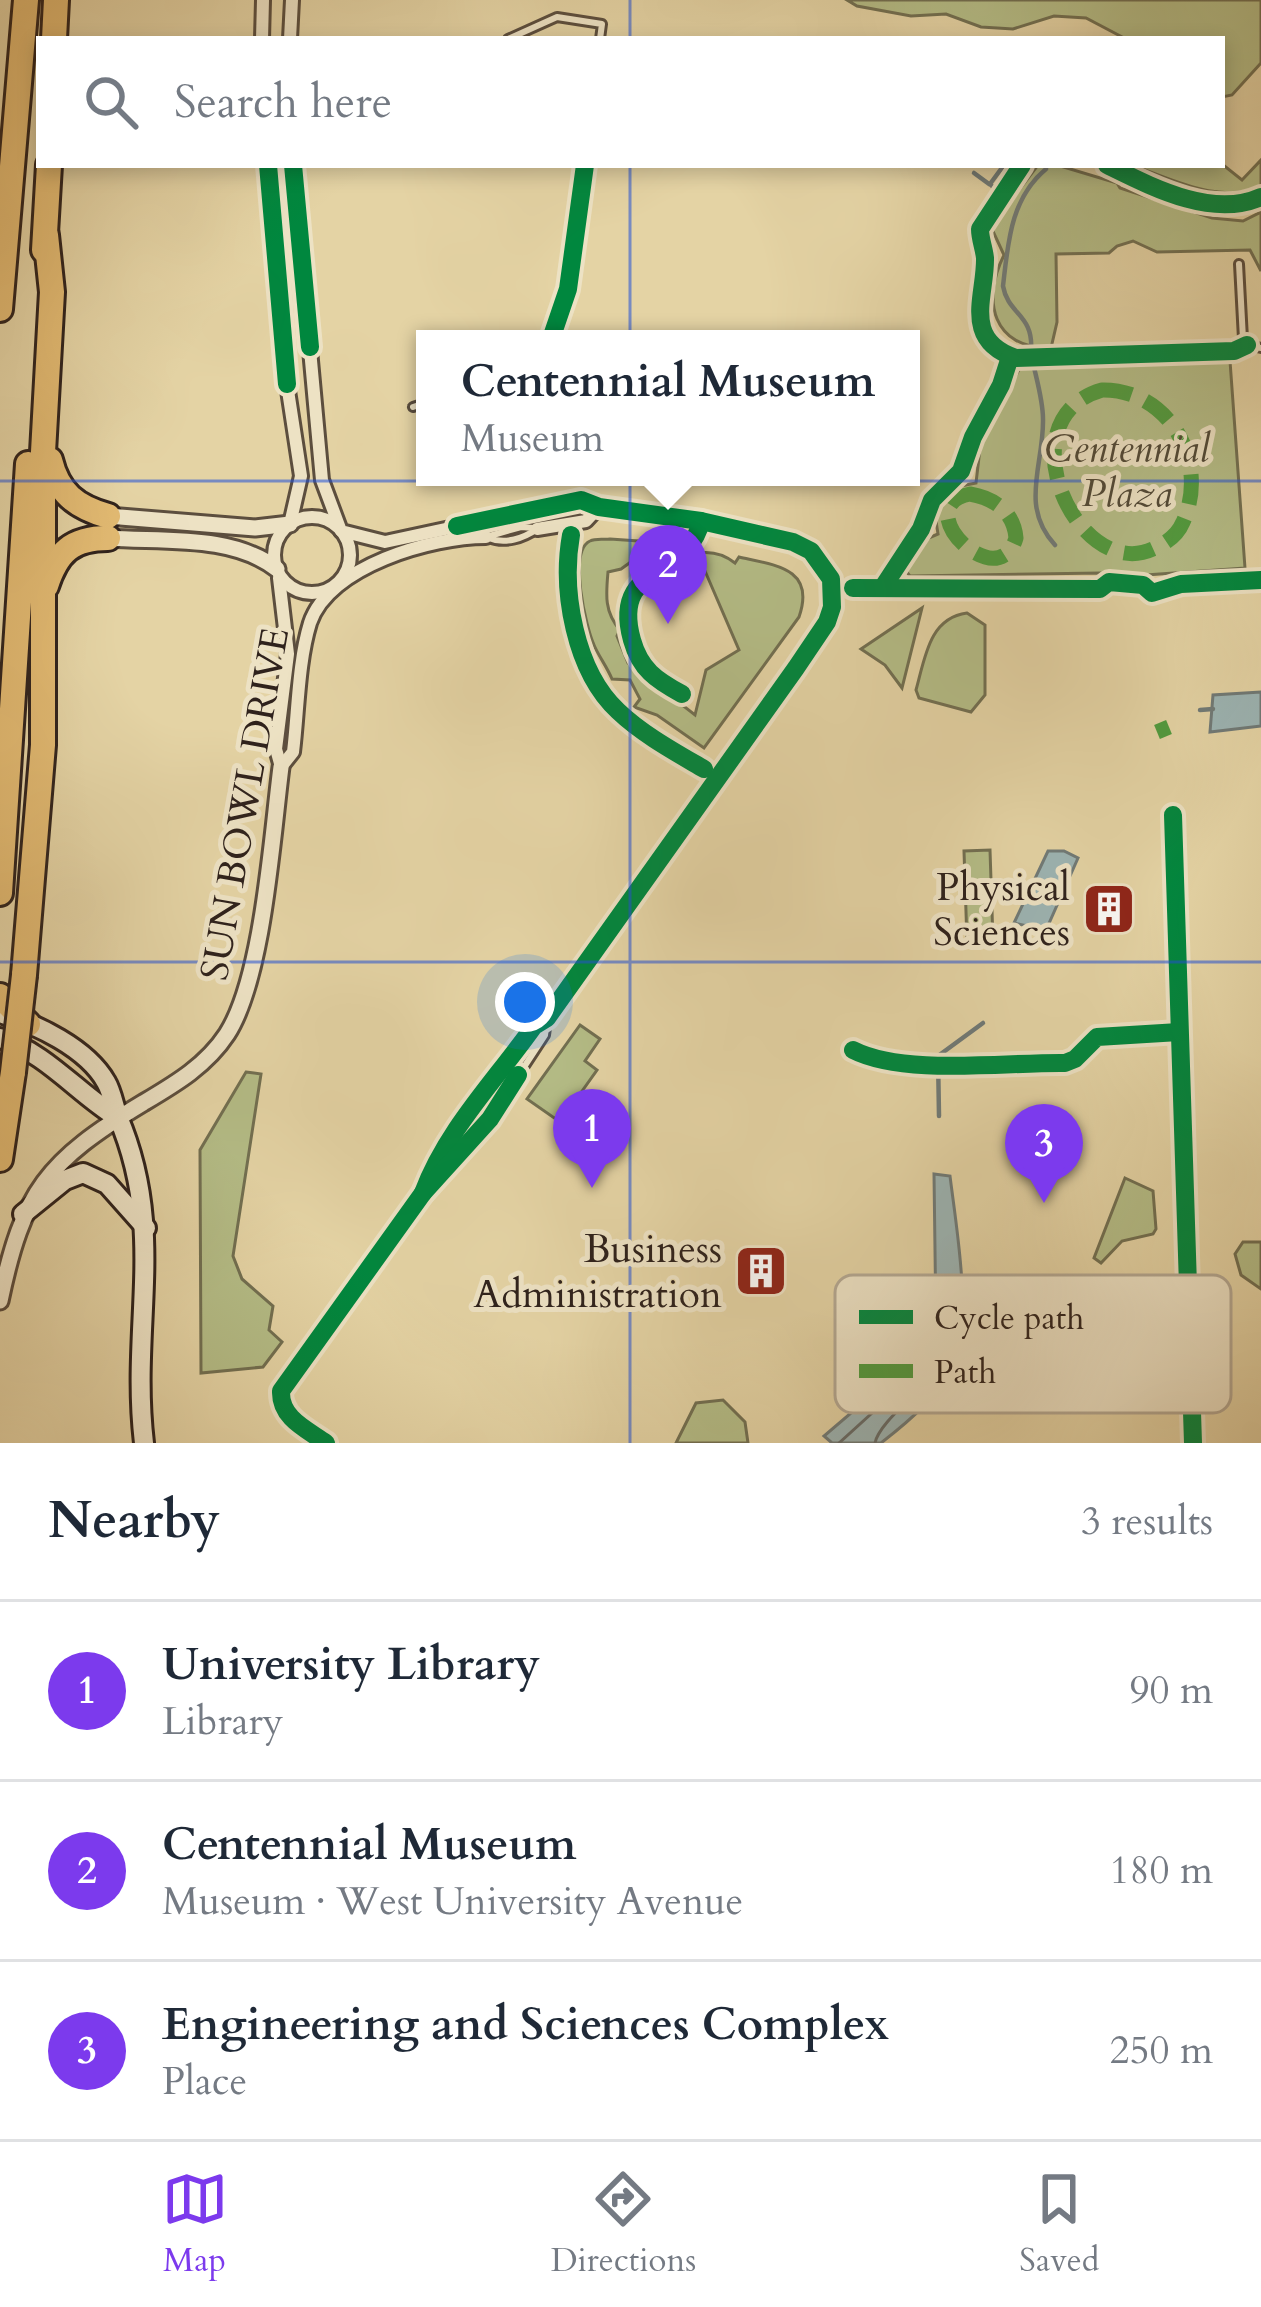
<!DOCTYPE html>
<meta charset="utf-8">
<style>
body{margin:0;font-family:Cardo,serif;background:#f6f6f7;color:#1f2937}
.you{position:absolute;left:525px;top:1002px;width:42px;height:42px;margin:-30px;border:9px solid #fff;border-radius:50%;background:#1a73e8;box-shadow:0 0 0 18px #1a73e833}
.badge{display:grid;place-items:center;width:78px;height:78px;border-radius:50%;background:#7c3aed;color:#fff;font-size:39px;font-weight:700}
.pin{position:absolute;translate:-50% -99px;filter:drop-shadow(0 3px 6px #0008)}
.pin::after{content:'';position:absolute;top:63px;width:42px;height:36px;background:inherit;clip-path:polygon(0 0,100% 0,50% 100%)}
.popup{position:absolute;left:416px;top:330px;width:504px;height:156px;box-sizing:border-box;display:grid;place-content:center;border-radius:0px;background:#fff;filter:drop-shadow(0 3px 9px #0005);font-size:39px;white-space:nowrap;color:#747a83}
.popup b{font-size:45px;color:#1f2937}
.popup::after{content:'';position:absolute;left:50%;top:100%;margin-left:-24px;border:24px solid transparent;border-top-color:#fff}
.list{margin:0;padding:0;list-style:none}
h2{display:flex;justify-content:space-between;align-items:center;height:156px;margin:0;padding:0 48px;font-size:51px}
h2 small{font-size:39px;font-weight:400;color:#747a83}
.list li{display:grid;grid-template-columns:78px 1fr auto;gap:36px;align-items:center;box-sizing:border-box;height:180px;padding:0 48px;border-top:3px solid #e0e1e3}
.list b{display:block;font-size:45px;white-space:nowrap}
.list p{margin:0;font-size:39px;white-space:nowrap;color:#747a83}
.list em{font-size:39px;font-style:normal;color:#747a83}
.icon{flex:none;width:66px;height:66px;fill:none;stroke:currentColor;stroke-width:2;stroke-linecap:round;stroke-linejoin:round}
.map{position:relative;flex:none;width:1261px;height:1443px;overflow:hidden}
.search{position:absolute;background:#fff;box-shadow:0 6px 18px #0003;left:36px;right:36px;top:36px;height:132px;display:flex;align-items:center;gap:30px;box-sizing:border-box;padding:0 42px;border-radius:0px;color:#747a83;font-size:45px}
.sheet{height:696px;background:#fff}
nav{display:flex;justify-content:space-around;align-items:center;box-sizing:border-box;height:168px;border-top:3px solid #e0e1e3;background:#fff;font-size:33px;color:#747a83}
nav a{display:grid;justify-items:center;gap:6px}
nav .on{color:#7c3aed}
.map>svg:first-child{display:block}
.green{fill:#b4bc86;stroke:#726f51;stroke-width:3}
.water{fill:#9cb4b3;stroke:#707a77;stroke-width:3}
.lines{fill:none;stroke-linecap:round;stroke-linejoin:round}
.shore{stroke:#666b68;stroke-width:3}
.stream{stroke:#707a77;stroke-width:4.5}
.service-casing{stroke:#5c4e3e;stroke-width:12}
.minor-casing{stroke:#5c4e3e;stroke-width:18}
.tertiary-casing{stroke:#5c4e3e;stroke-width:21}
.secondary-casing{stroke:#2f221c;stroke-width:24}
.motorway-casing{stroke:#2f221c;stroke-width:30}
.service{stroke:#ede2c4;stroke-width:6}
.minor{stroke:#ede2c4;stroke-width:12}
.tertiary{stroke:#ede2c4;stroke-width:15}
.secondary{stroke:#ede2c4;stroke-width:18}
.motorway{stroke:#e2ba72;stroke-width:24}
.motorway-bridge-casing{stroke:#2f221c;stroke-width:30;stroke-linecap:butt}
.motorway-bridge{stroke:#e2ba72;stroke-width:24}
.quiet{stroke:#509b3e;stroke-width:15;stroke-dasharray:30 15;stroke-linecap:butt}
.cycleway-casing{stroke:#ede2c4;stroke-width:26}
.cycleway{stroke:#00873e;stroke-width:18}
.grid{fill:none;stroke:#1d4ed8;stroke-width:3;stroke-opacity:0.55}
.labels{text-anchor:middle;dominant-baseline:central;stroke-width:10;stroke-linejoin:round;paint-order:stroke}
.park-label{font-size:39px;font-style:italic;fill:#504836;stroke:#ede2c4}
.street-label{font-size:39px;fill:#2f221c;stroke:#ede2c4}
.poi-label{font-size:39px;fill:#2f221c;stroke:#ede2c4;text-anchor:end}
.key{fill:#ede2c4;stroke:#b4a892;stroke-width:3}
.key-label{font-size:33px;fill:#2f221c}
</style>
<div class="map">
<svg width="1261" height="1443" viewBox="0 0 1261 1443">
<rect width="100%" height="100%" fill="#e4d3a4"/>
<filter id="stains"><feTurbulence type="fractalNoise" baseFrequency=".00167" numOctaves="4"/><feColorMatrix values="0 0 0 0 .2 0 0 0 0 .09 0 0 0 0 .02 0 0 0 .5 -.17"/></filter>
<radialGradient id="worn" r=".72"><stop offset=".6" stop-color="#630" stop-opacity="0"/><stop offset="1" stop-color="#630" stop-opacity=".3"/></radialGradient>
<!-- green -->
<g class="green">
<polygon points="847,0 1261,0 1261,63 1232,95 1222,97 1222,39 1126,39 1086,18 1054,16 1013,29 981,27 946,14 911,16 857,6"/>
<path d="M1261 160V186C1218 205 1173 179 1131 165L1222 164 1242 180Z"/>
<path d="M1038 165H1057L1117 183 1120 188 1212 218 1243 221 1261 212V271L1250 250 1157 252 1133 241 1117 246 1109 253 1056 254 1057 322 1051 348C993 349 981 301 1004 255L991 227Z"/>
<path d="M1230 361 1245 568 1117 577 1101 573 910 576 905 570 924 540 938 534C931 498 940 489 976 483L981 440 1021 366Z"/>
<path d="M610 539 681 544 650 561 639 556 621 569 608 572C606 594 604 612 620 630L617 636 628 663 695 715 706 670 739 650 705 571 654 588 658 575C679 554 710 543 735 563L739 557C775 565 816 568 799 617L704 748 657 715 634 707 640 699 630 680 612 679C607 667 598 655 594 645 586 628 568 551 590 541 596 538 604 540 610 539Z"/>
<polygon points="922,608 902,688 885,665 861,649"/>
<path d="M967 613 985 625V695L971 712 919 698 916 690C925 658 929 618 967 613Z"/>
<polygon points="990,850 993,941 967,942 964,851"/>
<polygon points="580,1025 600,1039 585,1061 597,1070 560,1122 527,1099"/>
<polygon points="246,1072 261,1074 233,1256 242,1279 273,1306 269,1330 282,1342 263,1367 201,1373 200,1150"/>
<polygon points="1125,1178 1153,1191 1156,1229 1153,1234 1122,1241 1101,1263 1094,1258"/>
<polygon points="1243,1242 1261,1242 1261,1289 1241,1275 1235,1254"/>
<polygon points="723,1400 745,1422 748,1443 676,1443 696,1403"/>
</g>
<!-- water -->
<g class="water">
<polygon points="1261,692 1261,726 1210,732 1213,695"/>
<polygon points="1048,851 1064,851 1078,858 1046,930 1014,923"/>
<path d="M934 1174 950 1176C956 1225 972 1316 955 1361 943 1393 908 1422 881 1443H832L824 1436 912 1361 936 1326Z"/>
</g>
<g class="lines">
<!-- shore -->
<path class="shore" d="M839 1443 926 1364 933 1363 935 1371C921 1392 879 1422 875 1443"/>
<!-- stream -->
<g class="stream">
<polyline points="974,173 989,184"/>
<polyline points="995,189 990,184 1004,165"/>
<path d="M1031 351C1034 314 1008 315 1003 286 1008 244 1010 199 1046 169"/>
<path d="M1033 363C1037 381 1043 401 1043 419 1044 465 1019 506 1055 545"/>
<polyline points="1200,710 1213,709"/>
<polyline points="939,1116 938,1056 983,1023"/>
</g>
<!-- service casing -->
<g class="service-casing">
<g id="service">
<polyline points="508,39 557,17 602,24 600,39"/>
<polyline points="1239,264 1243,339 1247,345 1261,348"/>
<polyline points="551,339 568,289 585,165"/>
<polyline points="413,407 425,403"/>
<polyline points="486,537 521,527 534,528"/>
<path d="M489 538C505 545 524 538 537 529"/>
<path d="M682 694C656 680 640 669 632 640 610 562 689 579 701 521"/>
<polyline points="1173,815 1193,1443"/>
<polyline points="425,1189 465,1114 534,1026 544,1020"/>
<polyline points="423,1193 490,1119 545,1035 547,1021"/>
</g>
</g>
<!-- minor casing -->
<g class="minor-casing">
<g id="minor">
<polyline points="262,39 263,0"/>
<polyline points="290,39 292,0"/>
<polyline points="268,165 287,384 301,476 290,524"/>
<polyline points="293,165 322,480 341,531 385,542 581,500 599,507 701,521 803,546 827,569 834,590 830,616 809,650 547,1018"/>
<circle cx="312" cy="555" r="38"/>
<polyline points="537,529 586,521 599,507"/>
<polyline points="279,578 288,654 276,749 281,767"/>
<path d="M281 767 293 752C298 711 298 662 310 623 329 566 432 537 486 537"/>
<path d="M326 1443C306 1429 280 1418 281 1391L423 1193"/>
</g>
</g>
<!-- tertiary casing -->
<g class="tertiary-casing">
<g id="tertiary">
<polyline points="108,516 255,528 290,524"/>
<path d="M108 538C163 542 232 534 277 569"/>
<path d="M0 1301C23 1191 47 1161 143 1103 175 1084 206 1066 227 1034 263 978 272 837 281 767"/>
</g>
</g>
<!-- secondary casing -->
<g class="secondary-casing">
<g id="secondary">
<path d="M0 1013C36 1024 87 1048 106 1082 112 1092 114 1106 118 1117 167 1231 130 1326 144 1443"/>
<path d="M0 1038C48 1054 77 1093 118 1118"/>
<polyline points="23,1214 65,1180 83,1173 107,1184 146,1228"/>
</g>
</g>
<!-- motorway casing -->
<g class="motorway-casing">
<g id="motorway">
<polyline points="54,39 56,0"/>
<polyline points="44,250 49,165"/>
<polyline points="0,309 26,0"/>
<path d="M50 460C58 493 76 507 108 516"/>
<path d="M46 586C57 552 72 538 108 538"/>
<polyline points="0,893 28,464"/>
<polyline points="24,975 43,745 43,452 52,292 46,235"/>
<polyline points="0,996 28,1024"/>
<polyline points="0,1159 13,1072"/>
</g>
</g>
<!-- service -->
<use href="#service" class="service"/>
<!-- minor -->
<use href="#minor" class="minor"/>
<!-- tertiary -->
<use href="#tertiary" class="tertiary"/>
<!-- secondary -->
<use href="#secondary" class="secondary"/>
<!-- motorway -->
<use href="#motorway" class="motorway"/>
<!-- motorway-bridge casing -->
<g class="motorway-bridge-casing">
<polyline id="motorway-bridge" points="13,1072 24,975"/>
</g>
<!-- motorway-bridge -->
<use href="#motorway-bridge" class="motorway-bridge"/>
<!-- quiet -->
<g class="quiet">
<path d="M1102 390C1169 389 1210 462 1183 522 1178 534 1169 541 1157 547 1080 589 1001 419 1102 390Z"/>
<path d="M970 494C994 498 1014 512 1016 538 998 598 906 506 970 494Z"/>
<polyline points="1157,732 1169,727"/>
</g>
<!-- cycleway casing -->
<g class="cycleway-casing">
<g id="cycleway">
<polyline points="268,165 287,384"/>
<polyline points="293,165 310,347"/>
<path d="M1022 165 980 229C980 239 984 248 985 258 986 295 961 340 1016 358L1234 351 1247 345"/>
<path d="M1107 165C1152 187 1212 219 1261 197"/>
<polyline points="551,339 568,289 585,165"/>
<path d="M571 535C561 591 575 671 618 711 642 734 675 752 704 769"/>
<polyline points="883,587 921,529 932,500 961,471 973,437 1001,385 1010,357"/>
<polyline points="853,588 1100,589 1109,582 1143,585 1152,593 1181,584 1261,580"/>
<path d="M682 694C656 680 640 669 632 640 610 562 689 579 701 521"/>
<polyline points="1173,815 1193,1443"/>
<path d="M853 1050C904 1076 1006 1062 1065 1063L1075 1059 1097 1037 1179 1032"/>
<path d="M423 1193C447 1129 495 1081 534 1026L547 1018 796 668 827 622 832 607 831 579 811 551 793 542 701 521 599 507 581 500 457 526"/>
<path d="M326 1443C306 1429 280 1418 281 1391L423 1193 490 1119 518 1075"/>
</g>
</g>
<!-- cycleway -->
<use href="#cycleway" class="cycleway"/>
</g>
<!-- grid -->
<path class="grid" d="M630 0V39M630 165V1443M0 481H1261M0 962H1261"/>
<!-- icons -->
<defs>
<g id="building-square" transform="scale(2.7)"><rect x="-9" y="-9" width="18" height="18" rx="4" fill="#8f2418" stroke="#ede2c4"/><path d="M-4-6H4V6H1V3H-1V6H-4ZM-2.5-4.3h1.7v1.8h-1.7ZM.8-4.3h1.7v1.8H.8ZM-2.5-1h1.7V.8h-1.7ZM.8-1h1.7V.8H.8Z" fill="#fff"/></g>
</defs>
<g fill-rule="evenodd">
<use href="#building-square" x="1109" y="909"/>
<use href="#building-square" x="761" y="1271"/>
</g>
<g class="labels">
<!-- park labels -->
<g class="park-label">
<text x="1127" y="448">Centennial<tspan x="1127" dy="45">Plaza</tspan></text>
</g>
<!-- street labels -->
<g class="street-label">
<text transform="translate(245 804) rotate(-80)">SUN BOWL DRIVE</text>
</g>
<!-- poi labels -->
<g class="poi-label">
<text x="1070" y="887">Physical<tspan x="1070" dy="45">Sciences</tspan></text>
<text x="722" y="1249">Business<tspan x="722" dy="45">Administration</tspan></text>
</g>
</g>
<!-- legend -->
<rect x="835" y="1275" width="396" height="138" rx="18" class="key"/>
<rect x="859" y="1310" width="54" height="14" fill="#00873e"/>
<rect x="859" y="1364" width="54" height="14" fill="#509b3e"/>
<g class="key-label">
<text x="934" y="1329">Cycle path</text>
<text x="934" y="1383">Path</text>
</g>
<rect width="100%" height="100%" filter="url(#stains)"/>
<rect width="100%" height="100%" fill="url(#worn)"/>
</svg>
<div class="you"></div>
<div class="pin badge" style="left:592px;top:1188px">1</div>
<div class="pin badge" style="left:668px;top:624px">2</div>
<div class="popup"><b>Centennial Museum</b>Museum</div>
<div class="pin badge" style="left:1044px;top:1203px">3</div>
<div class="search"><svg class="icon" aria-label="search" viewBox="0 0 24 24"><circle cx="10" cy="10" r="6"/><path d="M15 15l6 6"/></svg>Search here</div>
</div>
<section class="sheet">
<h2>Nearby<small>3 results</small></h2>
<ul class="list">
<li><span class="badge">1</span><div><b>University Library</b><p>Library</p></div><em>90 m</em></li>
<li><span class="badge">2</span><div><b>Centennial Museum</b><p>Museum · West University Avenue</p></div><em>180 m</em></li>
<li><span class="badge">3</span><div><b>Engineering and Sciences Complex</b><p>Place</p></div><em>250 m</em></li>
</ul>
</section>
<nav>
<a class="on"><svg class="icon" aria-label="map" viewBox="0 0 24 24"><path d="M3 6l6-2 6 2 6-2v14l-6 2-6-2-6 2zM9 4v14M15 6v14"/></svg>Map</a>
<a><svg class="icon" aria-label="directions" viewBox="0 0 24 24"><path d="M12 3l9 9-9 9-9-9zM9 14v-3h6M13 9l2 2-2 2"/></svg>Directions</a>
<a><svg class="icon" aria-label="saved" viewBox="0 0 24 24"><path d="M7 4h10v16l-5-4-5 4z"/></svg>Saved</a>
</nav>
